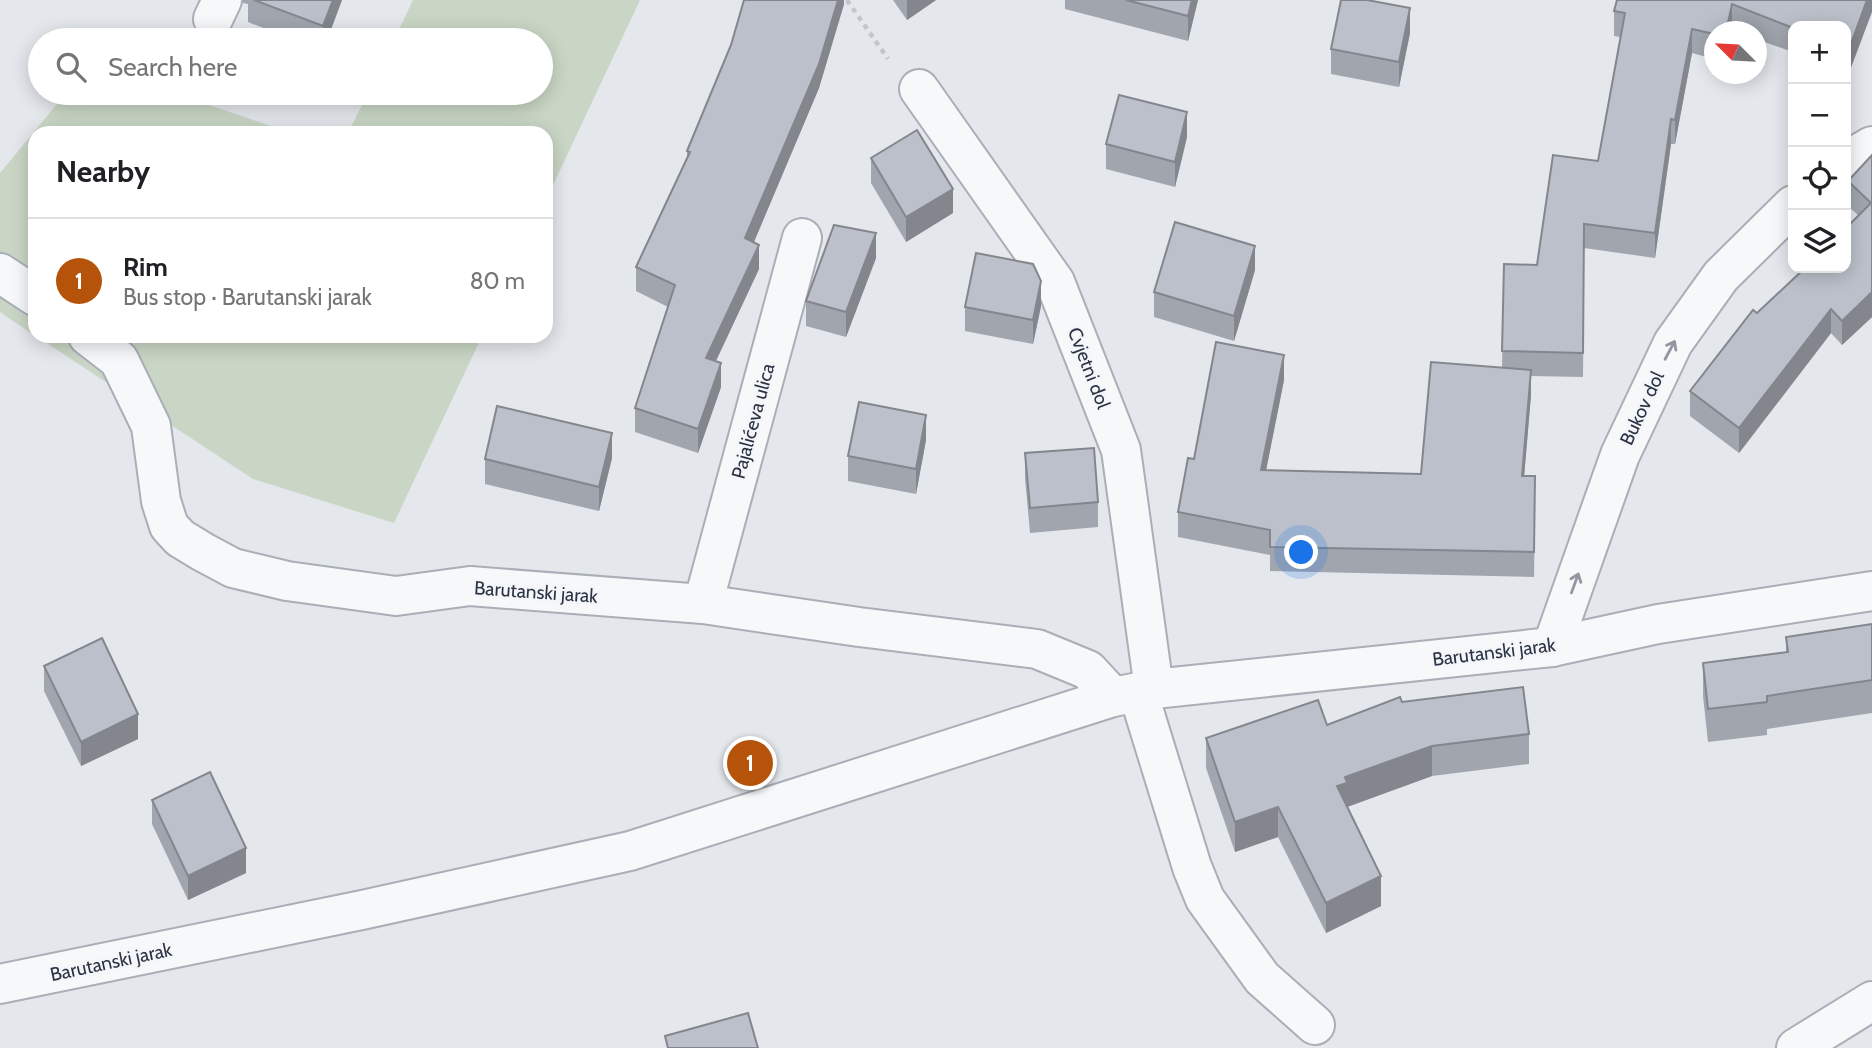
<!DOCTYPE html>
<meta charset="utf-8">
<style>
body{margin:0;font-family:Cabin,sans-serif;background:#f6f6f6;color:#202124}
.controls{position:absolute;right:21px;top:21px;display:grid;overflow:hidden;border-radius:14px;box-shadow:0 4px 18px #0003}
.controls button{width:63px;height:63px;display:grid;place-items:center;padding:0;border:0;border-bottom:2px solid #e0e0e0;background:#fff;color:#202124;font:35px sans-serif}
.compass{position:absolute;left:1704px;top:21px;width:63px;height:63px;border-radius:50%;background:#fff;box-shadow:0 4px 18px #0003;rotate:294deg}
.you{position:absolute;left:1302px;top:553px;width:24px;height:24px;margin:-18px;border:5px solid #fff;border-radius:50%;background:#1a73e8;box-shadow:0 0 0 10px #1a73e833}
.badge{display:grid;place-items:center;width:46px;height:46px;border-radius:50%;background:#b45309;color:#fff;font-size:23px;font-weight:700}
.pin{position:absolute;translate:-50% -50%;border:4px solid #fff;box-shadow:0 2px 7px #0006}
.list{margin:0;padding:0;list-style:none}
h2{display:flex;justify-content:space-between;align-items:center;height:91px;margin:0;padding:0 28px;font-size:30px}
h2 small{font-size:23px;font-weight:400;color:#757577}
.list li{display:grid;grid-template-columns:46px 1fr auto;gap:21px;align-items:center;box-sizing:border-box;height:126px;padding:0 28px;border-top:2px solid #e0e0e0}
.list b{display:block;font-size:26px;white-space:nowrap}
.list p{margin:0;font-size:23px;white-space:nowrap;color:#757577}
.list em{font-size:23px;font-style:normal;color:#757577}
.icon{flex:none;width:38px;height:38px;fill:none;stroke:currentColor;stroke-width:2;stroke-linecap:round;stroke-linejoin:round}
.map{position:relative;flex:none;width:1872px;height:1048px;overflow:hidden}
.search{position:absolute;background:#fff;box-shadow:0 4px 18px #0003;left:28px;top:28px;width:525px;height:77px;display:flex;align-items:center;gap:18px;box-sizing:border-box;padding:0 24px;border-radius:38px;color:#757577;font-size:26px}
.panel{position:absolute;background:#fff;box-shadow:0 4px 18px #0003;left:28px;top:126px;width:525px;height:217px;border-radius:21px}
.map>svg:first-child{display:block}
.green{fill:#c9d6c5}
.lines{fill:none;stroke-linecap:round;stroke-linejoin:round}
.minor-casing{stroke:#a9aeb7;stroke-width:42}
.path{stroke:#c2c5cb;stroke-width:4.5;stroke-dasharray:5 5;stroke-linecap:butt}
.minor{stroke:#f7f8fa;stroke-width:38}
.wall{fill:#a1a5ae}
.shaded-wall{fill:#83868d}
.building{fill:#bbc0ca;stroke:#83868d;stroke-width:2}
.oneway{stroke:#9196a0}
.labels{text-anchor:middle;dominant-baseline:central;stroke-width:6;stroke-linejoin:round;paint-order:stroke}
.street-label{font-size:19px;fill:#2b3445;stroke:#f4f6f9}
</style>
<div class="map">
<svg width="1872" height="1048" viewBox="0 0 1872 1048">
<rect width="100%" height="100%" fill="#e4e7ec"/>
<!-- green -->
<g class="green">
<polygon points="413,0 640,0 546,200 546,133 348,133 368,93 541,93 541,40 394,40"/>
<polygon points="66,93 174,93 291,133 35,133 35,336 0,312 0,173"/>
<polygon points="36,336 482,336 394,523 253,479"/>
</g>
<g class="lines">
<!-- minor casing -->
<g class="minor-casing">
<g id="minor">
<polyline points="213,19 222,0"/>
<polyline points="919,89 1055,282 1121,450 1154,689"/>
<polyline points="1846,161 1872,146"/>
<polyline points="0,273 35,296"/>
<polyline points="88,336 119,360 151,426 161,501 169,526 180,538 203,552 233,568 287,581 396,596 470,586 703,604 859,627 1037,649 1088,670 1113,697"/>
<polyline points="703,604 802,238"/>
<polyline points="1552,647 1620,455 1673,343 1721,276 1793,205"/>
<polyline points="1138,692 1192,867 1205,899 1262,978 1315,1025"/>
<polyline points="0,984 362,910 630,851 1113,697 1154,689 1552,647 1658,624 1872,591"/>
<polyline points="1796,1048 1872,1001"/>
</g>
</g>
<!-- path -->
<polyline class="path" points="847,0 888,59"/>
<!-- minor -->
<use href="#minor" class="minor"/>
</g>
<!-- wall -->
<g class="wall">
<polygon points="243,0 342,0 327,40 294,40 248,22 248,4 243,3"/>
<polygon points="844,0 844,4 819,88 754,242 759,269 716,361 721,387 698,453 635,432 635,408 668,307 636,291 636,267 687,157 687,151"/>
<polygon points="893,0 936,0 907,20"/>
<polygon points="1065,0 1198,0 1188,41 1065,9"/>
<polygon points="1617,0 1872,0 1849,73 1846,72 1846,26 1793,26 1793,52 1756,39 1756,32 1738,32 1732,29 1714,32 1714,59 1692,53 1675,144 1671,144 1655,258 1584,248 1583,377 1531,376 1531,395 1524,476 1535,501 1534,577 1270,571 1270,555 1178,537 1178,512 1194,459 1284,380 1266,471 1421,474 1502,368 1504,264 1537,265 1598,161 1620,37 1614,36 1614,11"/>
<polygon points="1410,33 1399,87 1331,74 1331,49"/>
<polygon points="1187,137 1175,187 1106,169 1106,144"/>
<polygon points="1872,155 1872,317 1842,345 1831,333 1739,453 1690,416 1690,391 1757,313 1859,216 1848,206 1848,181"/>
<polygon points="871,158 953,213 906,242 871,183"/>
<polygon points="876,258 846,337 806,326 806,301"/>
<polygon points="1255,270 1234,341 1154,317 1154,292"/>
<polygon points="1041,306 1033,344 965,331 965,307"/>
<polygon points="926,440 916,494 848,481 848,456"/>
<polygon points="1025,453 1098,502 1098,527 1030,533 1025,478"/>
<polygon points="612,458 599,511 485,484 485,459"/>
<polygon points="1872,624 1872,713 1767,729 1767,735 1708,742 1703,696 1703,663 1786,652 1786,637"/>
<polygon points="44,666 138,739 81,766 44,691"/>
<polygon points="1402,702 1529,734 1529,764 1432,776 1347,807 1381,906 1326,933 1278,837 1235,852 1206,768 1206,738 1327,725"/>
<polygon points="152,800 246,873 188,900 152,824"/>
</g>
<!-- shaded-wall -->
<g class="shaded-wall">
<polygon points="333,0 342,0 327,40 323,40 323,26"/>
<polygon points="838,0 844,0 844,4 819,88 745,263 745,238"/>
<polygon points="907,0 936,0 907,20"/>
<polygon points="1192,0 1198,0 1188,41 1188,16"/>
<polygon points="1867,0 1872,0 1872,12 1849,73 1849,49"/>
<polygon points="1732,4 1732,29 1731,32 1726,32"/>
<polygon points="1410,8 1410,33 1399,87 1399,62"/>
<polygon points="1692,29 1692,53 1675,144 1675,120"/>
<polygon points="1187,112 1187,137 1175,187 1175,162"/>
<polygon points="1671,119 1671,144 1655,258 1655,233"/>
<polygon points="953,189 953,213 906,242 906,217"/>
<polygon points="876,233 876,258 846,337 846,312"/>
<polygon points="759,245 759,269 706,382 706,358"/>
<polygon points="1255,246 1255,270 1234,341 1234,316"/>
<polygon points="1041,281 1041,306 1033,344 1033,320"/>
<polygon points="1872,292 1872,317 1842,345 1842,321"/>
<polygon points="1831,309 1831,333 1739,453 1739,428"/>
<polygon points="1284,355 1284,380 1261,495 1261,470"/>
<polygon points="721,363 721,387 698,453 698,429"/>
<polygon points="1531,370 1531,395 1522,501 1522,476"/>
<polygon points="926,415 926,440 916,494 916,469"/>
<polygon points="612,433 612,458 599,511 599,487"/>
<polygon points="138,714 138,739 81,766 81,742"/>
<polygon points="1432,746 1432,776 1347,807 1337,786 1345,777"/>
<polygon points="1278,807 1278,837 1235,852 1235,822"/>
<polygon points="246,848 246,873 188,900 188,876"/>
<polygon points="1381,876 1381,906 1326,933 1326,903"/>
</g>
<!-- building -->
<g class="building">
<polygon points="254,0 333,0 323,26"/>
<polygon points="744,0 838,0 819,64 745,238 759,245 706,358 721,363 698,429 635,408 675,285 636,267 690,152 687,151 731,45"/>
<polygon points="1126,0 1192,0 1188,16"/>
<polygon points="1341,0 1367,0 1410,8 1399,62 1331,49"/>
<polygon points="1617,0 1867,0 1849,49 1846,48 1846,26 1793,26 1793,28 1732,4 1726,32 1714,32 1714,34 1692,29 1675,120 1671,119 1655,233 1584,224 1583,353 1502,351 1504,264 1537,265 1553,155 1598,161 1625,13 1614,11"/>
<polygon points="1119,95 1187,112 1175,162 1106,144"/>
<polygon points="917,130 953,189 906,217 871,158"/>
<polygon points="1872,155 1872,292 1842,321 1831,309 1739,428 1690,391 1753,310 1757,313 1805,268 1846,268 1846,228 1871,203 1848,181"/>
<polygon points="1175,222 1255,246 1234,316 1154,292"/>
<polygon points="834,225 876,233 846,312 806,301"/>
<polygon points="976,253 1033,264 1041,281 1033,320 965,307"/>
<polygon points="1216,342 1284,355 1261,470 1421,474 1431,362 1531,370 1522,476 1535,476 1534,552 1270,547 1270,530 1178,512 1188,458 1194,459"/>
<polygon points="859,402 926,415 916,469 848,456"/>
<polygon points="497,406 612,433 599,487 485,459"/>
<polygon points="1094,448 1098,502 1030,508 1025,453"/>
<polygon points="1872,624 1872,680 1767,696 1767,702 1708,709 1703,663 1788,652 1786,637"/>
<polygon points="102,638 138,714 81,742 44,666"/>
<polygon points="1523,687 1529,734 1432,746 1345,777 1347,783 1337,786 1381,876 1326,903 1278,807 1235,822 1206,738 1318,700 1327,725 1400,697 1402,702"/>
<polygon points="210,772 246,848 188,876 152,800"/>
<polygon points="748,1013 758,1048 668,1048 665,1036"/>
</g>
<!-- one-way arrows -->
<defs><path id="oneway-shaft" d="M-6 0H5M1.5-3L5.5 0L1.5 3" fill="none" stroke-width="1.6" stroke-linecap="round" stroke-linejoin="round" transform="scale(1.75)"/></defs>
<g class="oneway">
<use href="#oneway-shaft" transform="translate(1670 350) rotate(-62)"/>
<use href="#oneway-shaft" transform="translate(1575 583) rotate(-70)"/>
</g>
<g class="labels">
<!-- street labels -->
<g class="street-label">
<text transform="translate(1089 368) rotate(69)">Cvjetni dol</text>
<text transform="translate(1642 408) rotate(-65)">Bukov dol</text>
<text transform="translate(753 421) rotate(-75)">Pajalićeva ulica</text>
<text transform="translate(536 592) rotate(4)">Barutanski jarak</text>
<text transform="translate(1494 652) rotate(-7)">Barutanski jarak</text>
<text transform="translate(111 962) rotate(-12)">Barutanski jarak</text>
</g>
</g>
</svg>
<div class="controls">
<button>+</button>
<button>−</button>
<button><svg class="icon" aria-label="locate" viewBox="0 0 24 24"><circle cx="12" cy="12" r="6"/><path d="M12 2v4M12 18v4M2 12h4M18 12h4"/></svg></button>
<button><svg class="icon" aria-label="layers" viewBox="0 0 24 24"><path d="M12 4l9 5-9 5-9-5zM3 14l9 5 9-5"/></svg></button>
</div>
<svg class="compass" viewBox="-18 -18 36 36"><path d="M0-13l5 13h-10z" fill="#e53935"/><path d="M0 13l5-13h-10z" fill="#757577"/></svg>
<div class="you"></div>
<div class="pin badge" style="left:750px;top:763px">1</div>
<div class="search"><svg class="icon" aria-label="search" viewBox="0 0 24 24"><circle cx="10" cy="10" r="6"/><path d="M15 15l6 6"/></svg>Search here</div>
<section class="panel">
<h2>Nearby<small></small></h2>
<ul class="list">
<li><span class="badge">1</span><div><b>Rim</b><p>Bus stop · Barutanski jarak</p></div><em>80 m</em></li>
</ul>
</section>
</div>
